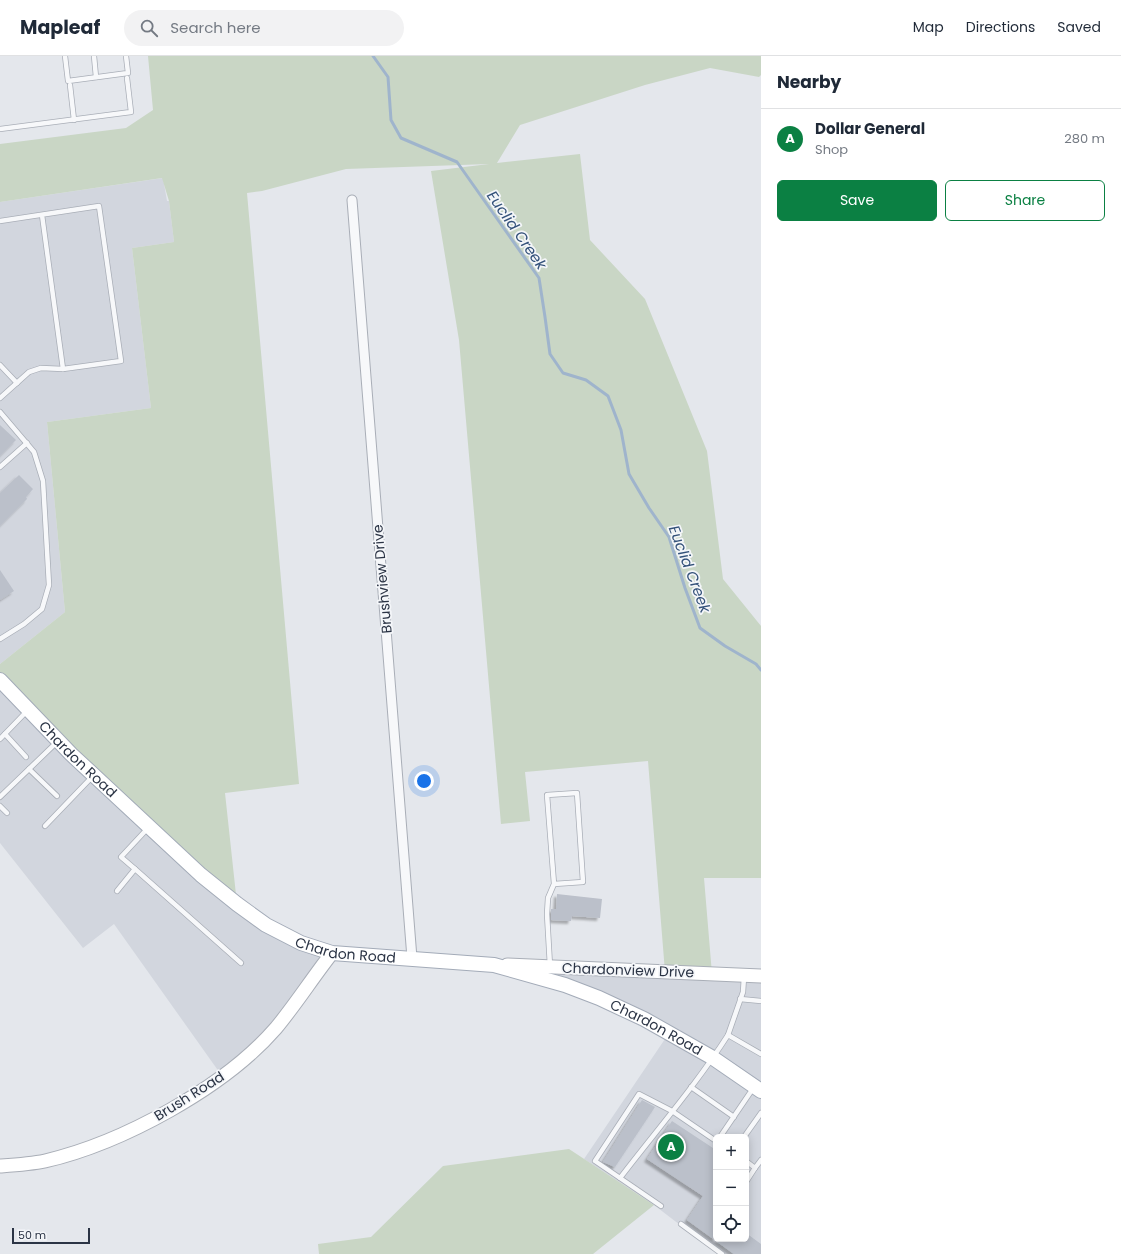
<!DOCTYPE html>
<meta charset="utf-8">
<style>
body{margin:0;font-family:Poppins,sans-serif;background:#f2f2f3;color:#1f2937}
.controls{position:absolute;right:12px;bottom:12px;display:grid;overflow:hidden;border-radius:6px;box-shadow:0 2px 10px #0003}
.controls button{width:36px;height:36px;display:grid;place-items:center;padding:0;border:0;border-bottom:1px solid #e0e1e3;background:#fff;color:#1f2937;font:20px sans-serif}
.scale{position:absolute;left:12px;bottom:10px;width:78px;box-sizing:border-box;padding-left:4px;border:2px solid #2b3445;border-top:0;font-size:11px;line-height:14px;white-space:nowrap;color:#2b3445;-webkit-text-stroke:3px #f4f6f9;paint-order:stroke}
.you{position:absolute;left:424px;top:725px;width:14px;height:14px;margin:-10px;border:3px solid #fff;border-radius:50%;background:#1a73e8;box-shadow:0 0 0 6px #1a73e833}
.badge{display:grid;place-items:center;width:26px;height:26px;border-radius:50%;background:#0b8043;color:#fff;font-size:13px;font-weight:700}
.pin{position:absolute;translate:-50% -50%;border:2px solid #fff;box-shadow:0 1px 4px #0006}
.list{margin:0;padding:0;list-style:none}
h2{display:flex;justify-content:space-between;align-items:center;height:52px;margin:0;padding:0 16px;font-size:17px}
h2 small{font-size:13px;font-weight:400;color:#747a83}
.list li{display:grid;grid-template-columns:26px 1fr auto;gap:12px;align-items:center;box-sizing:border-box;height:60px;padding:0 16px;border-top:1px solid #e0e1e3}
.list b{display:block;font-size:15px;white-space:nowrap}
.list p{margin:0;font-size:13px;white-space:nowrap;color:#747a83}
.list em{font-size:13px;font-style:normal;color:#747a83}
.actions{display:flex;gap:8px;padding:12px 16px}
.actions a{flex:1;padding:9px 0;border:1px solid #0b8043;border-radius:6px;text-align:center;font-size:14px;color:#0b8043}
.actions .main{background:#0b8043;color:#fff}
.icon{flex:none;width:22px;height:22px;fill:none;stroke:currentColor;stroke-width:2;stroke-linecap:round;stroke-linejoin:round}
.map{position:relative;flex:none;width:761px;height:1198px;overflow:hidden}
header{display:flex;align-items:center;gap:24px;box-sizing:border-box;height:56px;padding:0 20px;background:#fff;border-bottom:1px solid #e0e1e3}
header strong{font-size:19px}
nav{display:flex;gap:22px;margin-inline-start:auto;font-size:14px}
.search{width:280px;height:36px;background:#f2f2f3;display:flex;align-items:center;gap:10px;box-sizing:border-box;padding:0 14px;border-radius:22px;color:#747a83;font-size:15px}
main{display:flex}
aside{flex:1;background:#fff}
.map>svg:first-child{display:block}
.built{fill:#d2d6de;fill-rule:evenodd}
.green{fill:#c9d6c5}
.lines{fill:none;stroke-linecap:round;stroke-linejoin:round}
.stream{stroke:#9fb4cc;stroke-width:3}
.building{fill:#bbc0ca;filter:url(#shadow)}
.lane-casing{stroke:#a9aeb7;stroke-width:6}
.street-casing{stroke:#a9aeb7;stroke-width:11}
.secondary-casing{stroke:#a9aeb7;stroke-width:15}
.primary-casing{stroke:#a3abb8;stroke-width:16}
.lane{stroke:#f7f8fa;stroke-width:4.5}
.street{stroke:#f7f8fa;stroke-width:9}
.secondary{stroke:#fff;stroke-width:13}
.primary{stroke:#fff;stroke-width:14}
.labels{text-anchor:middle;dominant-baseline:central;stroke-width:3.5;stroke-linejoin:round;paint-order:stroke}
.street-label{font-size:14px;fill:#2b3445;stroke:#f4f6f9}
.water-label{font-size:15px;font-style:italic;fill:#34527a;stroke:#f4f6f9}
</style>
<header>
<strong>Mapleaf</strong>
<div class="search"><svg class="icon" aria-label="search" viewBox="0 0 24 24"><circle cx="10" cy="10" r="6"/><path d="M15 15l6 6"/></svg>Search here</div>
<nav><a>Map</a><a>Directions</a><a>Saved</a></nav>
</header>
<main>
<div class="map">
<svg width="761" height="1198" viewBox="0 0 761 1198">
<defs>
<filter id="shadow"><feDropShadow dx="-3" dy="3" stdDeviation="1" flood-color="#0004"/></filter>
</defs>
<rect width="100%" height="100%" fill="#e4e7ec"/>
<!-- built -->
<g class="built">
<polygon points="163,122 167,145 169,145 174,186 132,192 151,352 47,366 65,556 0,608 0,146"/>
<polygon points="0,624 237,848 332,897 276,972 222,1020 114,868 83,892 0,787"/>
<path d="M494 909 761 920V1198H718L654 1149 584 1103 669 977 644 963ZM716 1081H746V1183H716Z"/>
</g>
<!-- green -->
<g class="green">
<polygon points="148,0 761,0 761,19 759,21 710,12 645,29 520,69 497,107 580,98 590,184 645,243 707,395 723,523 761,570 761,822 704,822 712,918 665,916 648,705 525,716 530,765 501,768 459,284 431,115 489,108 346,113 262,135 247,137 299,728 225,737 237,848 0,624 0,608 65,556 47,366 151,352 132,192 174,186 169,145 162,122 0,146 0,88 126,72 153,54"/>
<polygon points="569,1093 654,1149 593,1198 319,1198 318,1188 371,1181 443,1110"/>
</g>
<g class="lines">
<!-- stream -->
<polyline class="stream" points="373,0 388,21 391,64 401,82 457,106 539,222 545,261 550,298 563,317 586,324 608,340 621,374 629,418 649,452 669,481 685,532 700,572 725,590 756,608 761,614"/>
</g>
<!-- building -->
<g class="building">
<polygon points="0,369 16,384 0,400"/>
<polygon points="19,419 33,433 26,441 27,443 0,470 0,437"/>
<polygon points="0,514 14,535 0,544"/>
<polygon points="557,838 602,843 600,862 572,860 571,865 551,864 551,853 556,853"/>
<polygon points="642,1044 655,1051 615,1111 603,1106"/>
<polygon points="672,1065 716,1094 716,1183 746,1183 746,1177 761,1188 761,1198 734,1198 687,1164 703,1140 647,1103"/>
</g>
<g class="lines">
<!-- lane casing -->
<g class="lane-casing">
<g id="lane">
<polyline points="65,0 68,25 128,17 126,0"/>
<polyline points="94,0 96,21"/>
<polyline points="70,29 74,64"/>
<polyline points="0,73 131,56 127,22"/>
<polyline points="0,165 99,150 121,305 63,313 42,159"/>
<polyline points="0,309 17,327"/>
<polyline points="0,342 29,316 41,312 63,313"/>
<polyline points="0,356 34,396 43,425 49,529 42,553 24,568 0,583"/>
<polyline points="0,411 27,387"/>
<polyline points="5,678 26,701"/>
<polyline points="0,683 27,655"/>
<polyline points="29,713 57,740"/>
<polyline points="0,741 57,686"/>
<polyline points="0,750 7,757"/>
<polyline points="45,770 92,721"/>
<polyline points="135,813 241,907"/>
<polyline points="117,835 135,813 121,801 148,772"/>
<polyline points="550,910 547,858 548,842 554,828 583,826 577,737 547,739 554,828"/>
<polyline points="740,943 761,945"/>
<polyline points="728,979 743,936 744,921"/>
<polyline points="691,1031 734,1061"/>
<polyline points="720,1081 754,1031"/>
<polyline points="744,1081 761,1057"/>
<path d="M716 1085 672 1055 639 1038 595 1105 620 1122C656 1075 696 1029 728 979L761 998"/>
<polyline points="746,1105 755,1112 761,1104"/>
<polyline points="620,1122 661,1150"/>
<polyline points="746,1126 755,1112"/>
<polyline points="681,1168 722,1198"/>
</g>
</g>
<!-- street casing -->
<g class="street-casing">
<polyline id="street" points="352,144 412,902"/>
</g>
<!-- secondary casing -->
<g class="secondary-casing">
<g id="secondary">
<polyline points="507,909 761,920"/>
<path d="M0 1110C15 1109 31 1108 45 1105 122 1087 224 1032 276 972 296 948 313 921 332 897"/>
</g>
</g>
<!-- primary casing -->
<g class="primary-casing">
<g id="primary">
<path id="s1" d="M0 624 71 698 201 819 237 848 266 869 301 887 332 897 494 909 565 929 599 942 644 963 713 1002 761 1035"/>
</g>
</g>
<!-- lane -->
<use href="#lane" class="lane"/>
<!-- street -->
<use href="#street" class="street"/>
<!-- secondary -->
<use href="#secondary" class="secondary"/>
<!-- primary -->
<use href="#primary" class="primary"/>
</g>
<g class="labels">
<!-- street labels -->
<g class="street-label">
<text transform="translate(382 523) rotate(-95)">Brushview Drive</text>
<text stroke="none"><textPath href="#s1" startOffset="111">Chardon Road</textPath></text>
<text stroke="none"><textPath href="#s1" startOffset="447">Chardon Road</textPath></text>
<text transform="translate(628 914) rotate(2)">Chardonview Drive</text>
<text stroke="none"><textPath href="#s1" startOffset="771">Chardon Road</textPath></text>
<text transform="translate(189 1040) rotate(-32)">Brush Road</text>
</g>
<!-- water labels -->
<g class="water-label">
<text transform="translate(517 174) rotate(55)">Euclid Creek</text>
<text transform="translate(690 513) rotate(69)">Euclid Creek</text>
</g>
</g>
</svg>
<div class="controls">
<button>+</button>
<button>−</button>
<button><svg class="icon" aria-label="locate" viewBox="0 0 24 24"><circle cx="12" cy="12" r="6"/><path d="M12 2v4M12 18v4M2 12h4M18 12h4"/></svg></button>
</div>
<div class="scale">50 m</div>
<div class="you"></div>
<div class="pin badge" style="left:671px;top:1091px">A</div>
</div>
<aside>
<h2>Nearby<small></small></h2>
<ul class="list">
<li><span class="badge">A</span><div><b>Dollar General</b><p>Shop</p></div><em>280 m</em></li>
</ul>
<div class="actions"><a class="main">Save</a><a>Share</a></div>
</aside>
</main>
